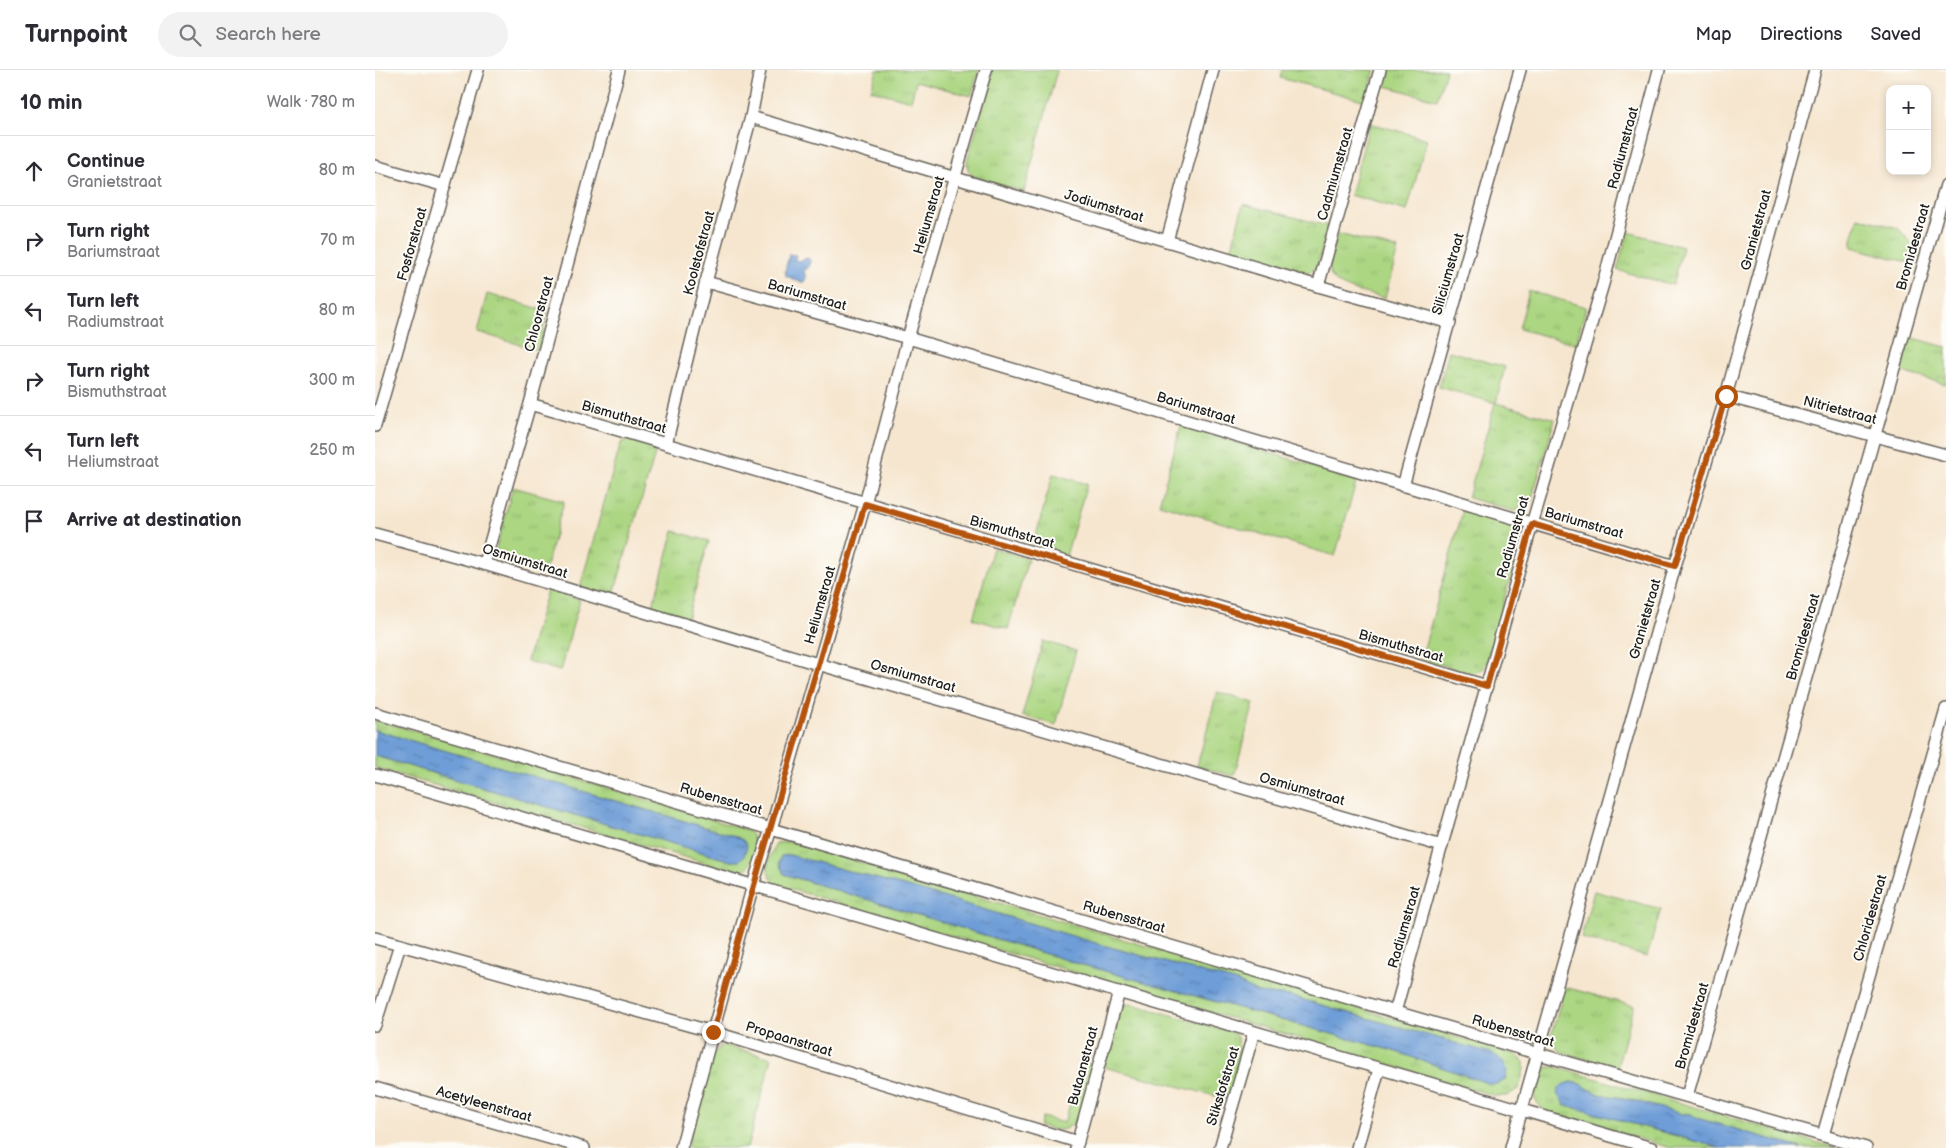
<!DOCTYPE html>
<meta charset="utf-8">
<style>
body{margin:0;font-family:"Balsamiq Sans",sans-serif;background:#f2f2f3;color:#2b2b33}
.controls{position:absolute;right:15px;top:15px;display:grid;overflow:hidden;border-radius:10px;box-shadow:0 2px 8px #0003}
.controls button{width:45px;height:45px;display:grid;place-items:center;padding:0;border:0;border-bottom:1px solid #e1e1e2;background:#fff;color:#2b2b33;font:25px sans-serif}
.stop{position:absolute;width:15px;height:15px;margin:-11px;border:4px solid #b45309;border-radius:50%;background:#fff}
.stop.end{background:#b45309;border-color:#fff;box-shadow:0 1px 5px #0008}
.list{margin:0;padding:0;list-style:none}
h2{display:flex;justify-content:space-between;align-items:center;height:65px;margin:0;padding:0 20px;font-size:21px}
h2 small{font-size:16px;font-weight:400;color:#7c7c81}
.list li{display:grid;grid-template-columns:32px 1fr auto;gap:15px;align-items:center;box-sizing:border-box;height:70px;padding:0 20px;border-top:1px solid #e1e1e2}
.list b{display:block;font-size:19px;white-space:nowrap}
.list p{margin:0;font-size:16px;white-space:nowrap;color:#7c7c81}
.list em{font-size:16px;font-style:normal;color:#7c7c81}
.icon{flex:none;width:28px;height:28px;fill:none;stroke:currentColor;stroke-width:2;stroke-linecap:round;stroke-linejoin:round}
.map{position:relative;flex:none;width:1571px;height:1078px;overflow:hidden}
header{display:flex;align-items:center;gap:30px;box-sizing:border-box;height:70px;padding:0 25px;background:#fff;border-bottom:1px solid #e1e1e2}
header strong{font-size:24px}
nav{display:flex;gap:28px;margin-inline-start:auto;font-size:18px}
.search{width:350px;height:45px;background:#f2f2f3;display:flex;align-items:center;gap:12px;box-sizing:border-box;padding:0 18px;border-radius:28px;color:#7c7c81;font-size:19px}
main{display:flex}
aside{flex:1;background:#fff}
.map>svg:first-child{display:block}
.grass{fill:url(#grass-tufts);stroke:#64794f;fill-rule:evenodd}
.water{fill:url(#water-ripples);stroke:#455c7a}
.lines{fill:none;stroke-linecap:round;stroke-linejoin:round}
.minor-casing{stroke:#68635b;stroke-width:14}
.minor{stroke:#fff;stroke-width:11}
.route{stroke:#b45309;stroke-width:6}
.labels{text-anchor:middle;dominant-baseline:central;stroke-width:4;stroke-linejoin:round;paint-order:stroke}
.street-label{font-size:14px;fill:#1c1c1c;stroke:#fdfcf7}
</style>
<header>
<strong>Turnpoint</strong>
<div class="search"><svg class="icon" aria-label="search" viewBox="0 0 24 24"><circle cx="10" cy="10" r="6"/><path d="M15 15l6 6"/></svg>Search here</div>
<nav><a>Map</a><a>Directions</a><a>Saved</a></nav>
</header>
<main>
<aside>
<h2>10 min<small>Walk · 780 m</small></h2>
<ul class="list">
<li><svg class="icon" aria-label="ahead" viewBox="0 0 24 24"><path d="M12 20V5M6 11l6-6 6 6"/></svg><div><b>Continue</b><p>Granietstraat</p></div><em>80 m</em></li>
<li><svg class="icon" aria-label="right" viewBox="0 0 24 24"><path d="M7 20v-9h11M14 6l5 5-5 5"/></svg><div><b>Turn right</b><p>Bariumstraat</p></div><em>70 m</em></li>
<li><svg class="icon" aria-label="left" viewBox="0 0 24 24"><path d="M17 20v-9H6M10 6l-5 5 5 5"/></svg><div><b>Turn left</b><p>Radiumstraat</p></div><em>80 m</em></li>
<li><svg class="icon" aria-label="right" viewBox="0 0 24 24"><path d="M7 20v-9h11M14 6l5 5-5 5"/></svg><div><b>Turn right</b><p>Bismuthstraat</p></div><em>300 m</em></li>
<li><svg class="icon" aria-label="left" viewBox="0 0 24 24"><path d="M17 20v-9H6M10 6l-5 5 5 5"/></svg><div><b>Turn left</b><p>Heliumstraat</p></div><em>250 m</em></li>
<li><svg class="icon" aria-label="arrive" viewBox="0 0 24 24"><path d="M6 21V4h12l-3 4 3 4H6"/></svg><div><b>Arrive at destination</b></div></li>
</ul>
</aside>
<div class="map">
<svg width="1571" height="1078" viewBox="0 0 1571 1078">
<defs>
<pattern id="grass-tufts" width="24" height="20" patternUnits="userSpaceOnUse" patternTransform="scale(1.25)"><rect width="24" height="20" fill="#acd682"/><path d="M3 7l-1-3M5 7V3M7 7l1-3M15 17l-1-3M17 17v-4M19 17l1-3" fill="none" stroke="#93b770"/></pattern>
<pattern id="water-ripples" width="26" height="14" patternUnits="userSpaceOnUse" patternTransform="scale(1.25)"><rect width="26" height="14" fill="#6e9dd7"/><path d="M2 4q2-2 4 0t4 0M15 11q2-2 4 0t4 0" fill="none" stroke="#5a7fae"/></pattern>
</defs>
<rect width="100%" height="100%" fill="#fdfcf7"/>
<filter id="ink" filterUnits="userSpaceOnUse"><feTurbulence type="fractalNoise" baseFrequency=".02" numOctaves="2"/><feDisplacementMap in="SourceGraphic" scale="10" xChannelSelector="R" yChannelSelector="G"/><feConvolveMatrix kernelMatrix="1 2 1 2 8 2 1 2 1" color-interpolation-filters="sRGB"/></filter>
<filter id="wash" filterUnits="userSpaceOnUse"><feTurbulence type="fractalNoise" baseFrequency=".0096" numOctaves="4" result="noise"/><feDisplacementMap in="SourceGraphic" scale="20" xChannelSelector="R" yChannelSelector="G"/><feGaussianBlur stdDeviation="1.12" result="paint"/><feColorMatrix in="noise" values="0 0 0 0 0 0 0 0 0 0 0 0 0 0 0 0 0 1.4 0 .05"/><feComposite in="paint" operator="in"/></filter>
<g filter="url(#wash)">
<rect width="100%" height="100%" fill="#f6e6cf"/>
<!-- grass -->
<g class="grass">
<polygon points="502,0 604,0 596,26 541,11 536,31 496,20"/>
<polygon points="618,0 682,0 649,122 600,107 593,100 592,91"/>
<polygon points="907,0 1000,0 991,31 905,8"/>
<polygon points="1012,0 1071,0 1062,30 1007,15"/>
<polygon points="995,53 1052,69 1032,141 975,125"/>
<polygon points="868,134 953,156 942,197 931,205 925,204 855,185"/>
<polygon points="1483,147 1523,158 1545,183 1543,195 1477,177 1477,170"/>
<polygon points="1253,162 1308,177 1298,215 1242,200"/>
<path d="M963 164 1023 179 1010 228C995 224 958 219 955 202 953 191 960 175 963 164Z"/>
<polygon points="1154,221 1211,237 1201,274 1144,259"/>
<polygon points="112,224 173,241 163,280 102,262"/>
<polygon points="1535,267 1571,277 1571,314 1526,302"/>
<polygon points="1074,281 1130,297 1121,333 1180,349 1155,435 1139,441 1093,428 1120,333 1064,317"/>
<polygon points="806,356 982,409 960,486 784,434"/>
<polygon points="251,370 282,377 238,527 205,517 246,373"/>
<polygon points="678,404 712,414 691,486 658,476"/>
<path d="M138 417 189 431 169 504C151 499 126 498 121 478Z"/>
<polygon points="1088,440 1139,455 1145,466 1145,473 1112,590 1109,598 1097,604 1046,589"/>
<polygon points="299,461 334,471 312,549 277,539"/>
<polygon points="618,478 653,489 633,559 598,549"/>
<polygon points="172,520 205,530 185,601 152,591"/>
<polygon points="668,571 701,581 681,655 647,646"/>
<polygon points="842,622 879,633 859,706 822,696"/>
<path d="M0 650 87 674 372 760C386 771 382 793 367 802H361L0 698V686L356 791 364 790 369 786 372 775 360 766 0 660Z"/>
<path d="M407 772H416L1140 984 1149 992V999L1144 1018 1132 1026H1121L402 815C387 802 393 790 401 774ZM415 785 547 821 724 874 862 912 883 923 915 926 1119 984 1127 991 1115 1014 1022 982 701 893 418 807 409 804 404 793 406 786Z"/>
<polygon points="1219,821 1286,839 1272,887 1206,868"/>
<path d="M1190 917 1259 936 1242 998 1186 982C1179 976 1177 972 1177 963Z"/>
<path d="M757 934 854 961 861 965C869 986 858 1008 852 1029L729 997 745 941 750 935Z"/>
<polygon points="348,975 397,988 372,1078 312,1078 338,984"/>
<path d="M708 992 718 995 704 1044C692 1065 684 1061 664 1056L667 1047 689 1053Z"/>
<path d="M1173 997H1181L1461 1078H1426L1322 1048 1316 1044H1307L1253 1029 1223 1024 1205 1014 1197 1012 1189 1014 1190 1035 1345 1078H1296L1171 1042C1167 1038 1162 1034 1160 1029 1156 1019 1164 1001 1173 997Z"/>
</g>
<!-- water -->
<g class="water">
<polygon points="414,184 421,185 420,190 423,191 433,188 435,190 434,197 429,201 431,208 429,212 425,212 411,206 410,201"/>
<polygon points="0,660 360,766 368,770 372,775 369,786 364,791 356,791 0,686"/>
<polygon points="415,785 547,821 724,874 862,912 883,923 915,926 1119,984 1127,991 1132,1000 1130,1010 1122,1014 1115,1014 1022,982 701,893 418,807 409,804 404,793 406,786"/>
<path d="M1197 1012 1205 1014 1223 1024 1253 1029 1307 1044H1316L1322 1048 1426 1078H1345L1190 1035 1182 1024C1184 1015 1188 1014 1197 1012Z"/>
</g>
</g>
<g filter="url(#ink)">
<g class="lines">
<!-- minor casing -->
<g class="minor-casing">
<g id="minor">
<polyline points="376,47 943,216 1075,253"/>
<polyline points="0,96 70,116"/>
<polyline points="792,171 838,0"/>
<polyline points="331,212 533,268 1300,496"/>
<polyline points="943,216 1005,0"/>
<polyline points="1351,326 1571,385"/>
<polyline points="155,334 1112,616"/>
<polyline points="0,356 103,0"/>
<polyline points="291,374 331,212 376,47 385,0"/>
<polyline points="1028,416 1145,0"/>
<polyline points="0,464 109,494 443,594 1067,776"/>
<polyline points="109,494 155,334 244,0"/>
<polyline points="0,643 1164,984 1491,1078"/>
<polyline points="0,705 1277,1078"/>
<polyline points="0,868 338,962 703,1072"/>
<polyline points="1020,942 1157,454 1228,214 1284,0"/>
<polyline points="0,955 25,875"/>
<polyline points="0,1018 209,1078"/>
<polyline points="1312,1026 1571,115"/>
<polyline points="1448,1065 1571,639"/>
<polyline points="306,1078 378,815 396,759 490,434 533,268 611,0"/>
<polyline points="701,1078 744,922"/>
<polyline points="845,1078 879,962"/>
<polyline points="982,1078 1004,999"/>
<polyline points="1136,1078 1300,496 1351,326 1440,0"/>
</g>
</g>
<!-- minor -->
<use href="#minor" class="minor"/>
</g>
</g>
<g class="lines" filter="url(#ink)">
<!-- route -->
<path class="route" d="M338 962C386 785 439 610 490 434L1112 616 1157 454 1300 496 1351 326"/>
</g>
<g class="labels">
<!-- street labels -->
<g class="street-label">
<text transform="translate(1248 78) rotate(-75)">Radiumstraat</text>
<text transform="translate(960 104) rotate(-74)">Cadmiumstraat</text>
<text transform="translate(729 136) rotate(17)">Jodiumstraat</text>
<text transform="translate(554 145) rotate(-74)">Heliumstraat</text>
<text transform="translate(1381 160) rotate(-75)">Granietstraat</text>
<text transform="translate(37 174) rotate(-74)">Fosforstraat</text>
<text transform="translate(1538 177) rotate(-74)">Bromidestraat</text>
<text transform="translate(324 183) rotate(-75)">Koolstofstraat</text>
<text transform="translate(1073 204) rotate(-74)">Siliciumstraat</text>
<text transform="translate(432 225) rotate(16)">Bariumstraat</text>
<text transform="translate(164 244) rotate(-75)">Chloorstraat</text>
<text transform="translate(821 338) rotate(17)">Bariumstraat</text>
<text transform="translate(1465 340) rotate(15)">Nitrietstraat</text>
<text transform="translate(249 347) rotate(16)">Bismuthstraat</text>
<text transform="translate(1209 453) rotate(16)">Bariumstraat</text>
<text transform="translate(637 462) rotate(16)">Bismuthstraat</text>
<text transform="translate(1138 467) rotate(-74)">Radiumstraat</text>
<text transform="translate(150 491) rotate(17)">Osmiumstraat</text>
<text transform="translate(445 535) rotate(-74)">Heliumstraat</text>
<text transform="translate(1270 549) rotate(-74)">Granietstraat</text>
<text transform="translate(1428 567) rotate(-74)">Bromidestraat</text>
<text transform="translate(1026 576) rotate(16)">Bismuthstraat</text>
<text transform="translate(538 606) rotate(16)">Osmiumstraat</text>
<text transform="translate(927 719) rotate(16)">Osmiumstraat</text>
<text transform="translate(346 729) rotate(16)">Rubensstraat</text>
<text transform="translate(749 847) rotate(16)">Rubensstraat</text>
<text transform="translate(1495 848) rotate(-74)">Chloridestraat</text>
<text transform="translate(1029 857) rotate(-74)">Radiumstraat</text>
<text transform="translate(1317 956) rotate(-74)">Bromidestraat</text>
<text transform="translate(1138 961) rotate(16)">Rubensstraat</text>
<text transform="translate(414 969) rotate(17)">Propaanstraat</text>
<text transform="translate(708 996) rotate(-75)">Butaanstraat</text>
<text transform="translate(848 1016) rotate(-73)">Stikstofstraat</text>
<text transform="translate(109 1034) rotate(16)">Acetyleenstraat</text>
</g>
</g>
</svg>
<div class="controls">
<button>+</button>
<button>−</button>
</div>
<div class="stop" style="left:1351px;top:326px"></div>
<div class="stop end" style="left:338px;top:962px"></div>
</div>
</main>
